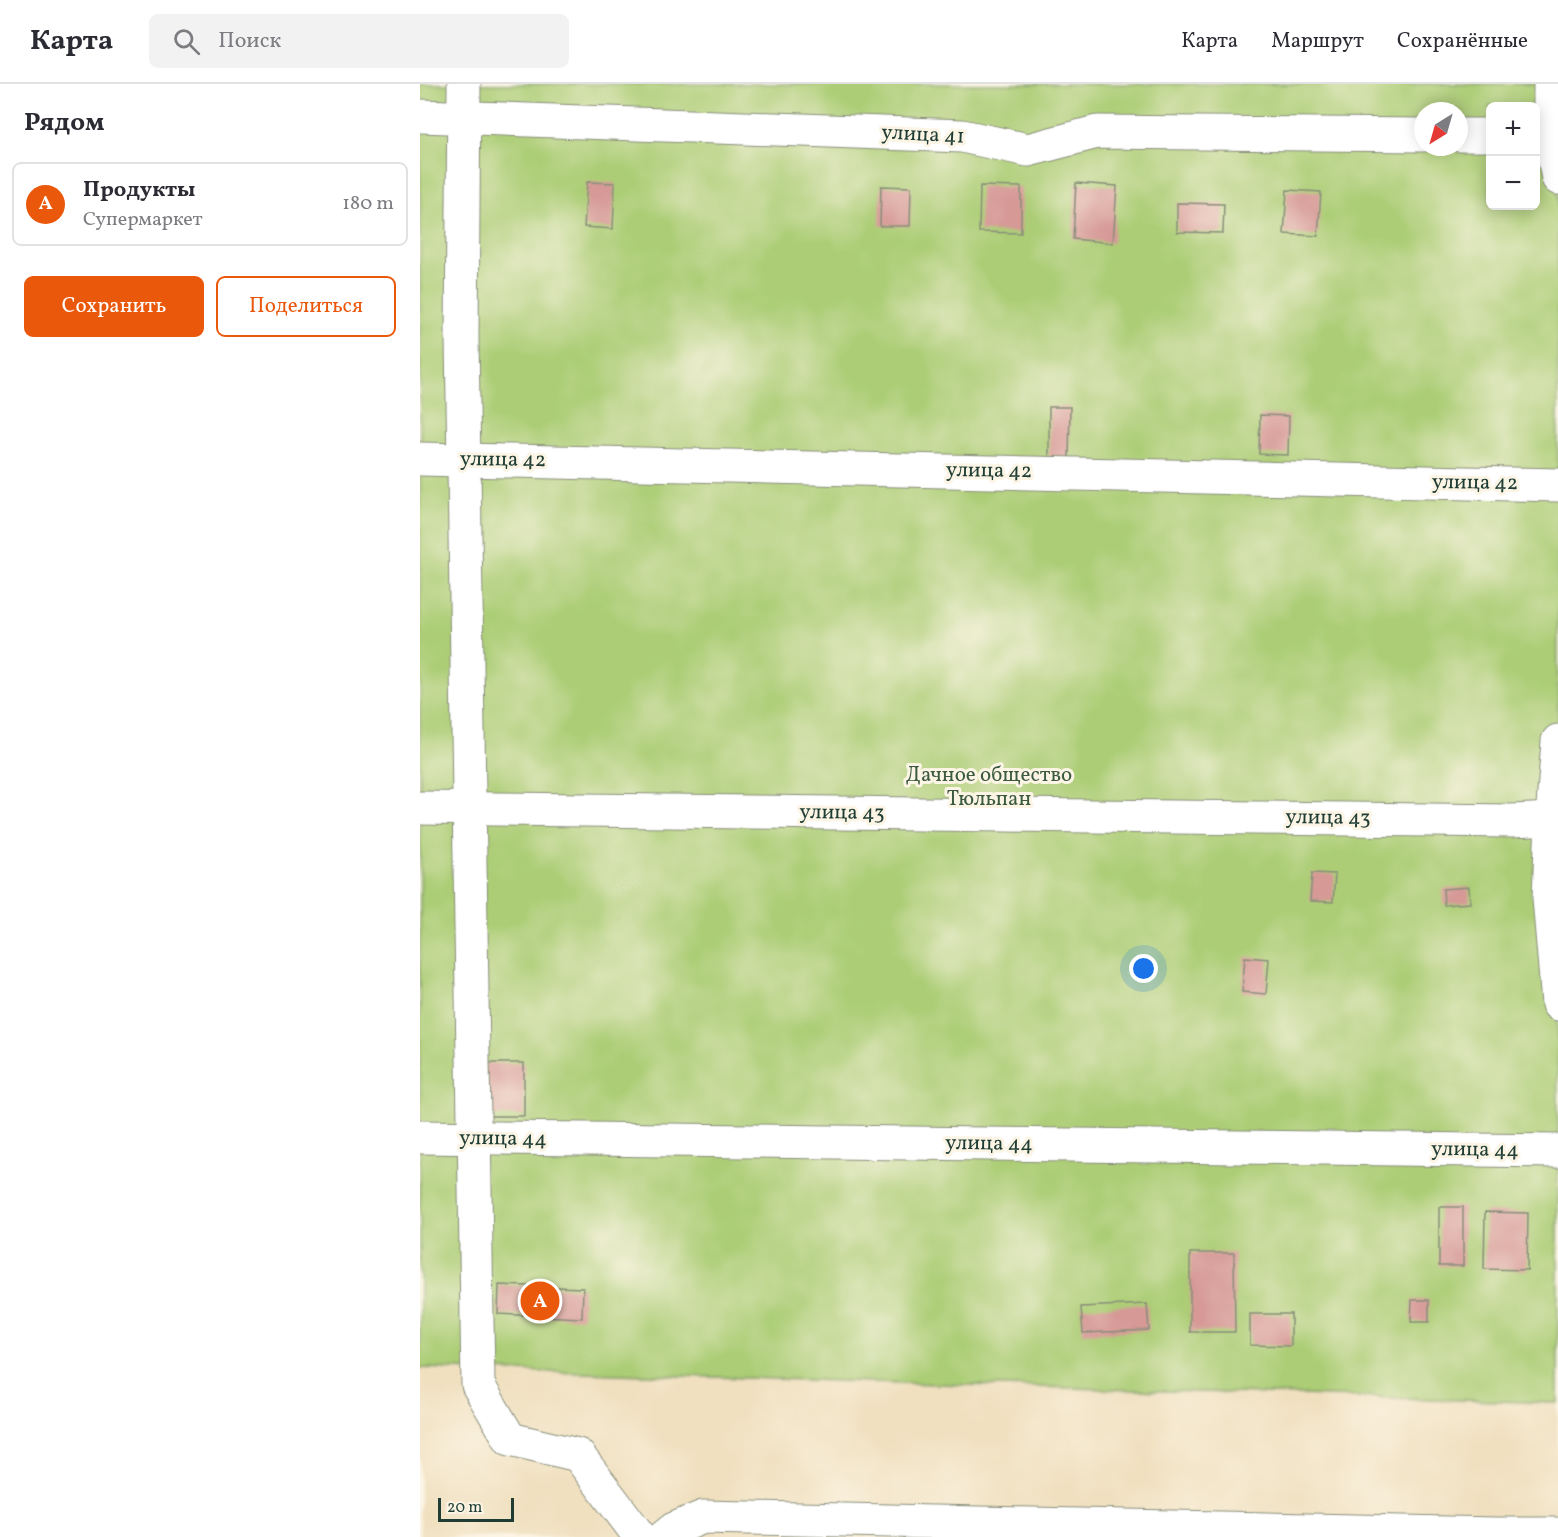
<!DOCTYPE html>
<html lang="ru">
<meta charset="utf-8">
<style>
body{margin:0;font-family:Vollkorn,serif;background:#f2f2f3;color:#2b2b33}
.controls{position:absolute;right:18px;top:18px;display:grid;overflow:hidden;border-radius:9px;box-shadow:0 3px 15px #0003}
.controls button{width:54px;height:54px;display:grid;place-items:center;padding:0;border:0;border-bottom:2px solid #e1e1e2;background:#fff;color:#2b2b33;font:30px sans-serif}
.compass{position:absolute;left:994px;top:18px;width:54px;height:54px;border-radius:50%;background:#fff;box-shadow:0 3px 15px #0003;rotate:217deg}
.scale{position:absolute;left:18px;bottom:15px;width:76px;box-sizing:border-box;padding-left:6px;border:3px solid #1f3d34;border-top:0;font-size:16px;line-height:21px;white-space:nowrap;color:#1f3d34;-webkit-text-stroke:4px #fcf5e5;paint-order:stroke}
.you{position:absolute;left:724px;top:885px;width:21px;height:21px;margin:-15px;border:4px solid #fff;border-radius:50%;background:#1a73e8;box-shadow:0 0 0 9px #1a73e833}
.badge{display:grid;place-items:center;width:39px;height:39px;border-radius:50%;background:#ea580c;color:#fff;font-size:20px;font-weight:700}
.pin{position:absolute;translate:-50% -50%;border:3px solid #fff;box-shadow:0 2px 6px #0006}
.list{margin:0;padding:0;list-style:none}
h2{display:flex;justify-content:space-between;align-items:center;height:78px;margin:0;padding:0 24px;font-size:26px}
h2 small{font-size:20px;font-weight:400;color:#7c7c81}
.list li{display:grid;grid-template-columns:39px 1fr auto;gap:18px;align-items:center;box-sizing:border-box;height:84px;margin:0 12px 12px;padding:0 12px;border:2px solid #e1e1e2;border-radius:9px}
.list b{display:block;font-size:22px;white-space:nowrap}
.list p{margin:0;font-size:20px;white-space:nowrap;color:#7c7c81}
.list em{font-size:20px;font-style:normal;color:#7c7c81}
.actions{display:flex;gap:12px;padding:18px 24px}
.actions a{flex:1;padding:14px 0;border:2px solid #ea580c;border-radius:9px;text-align:center;font-size:21px;color:#ea580c}
.actions .main{background:#ea580c;color:#fff}
.icon{flex:none;width:33px;height:33px;fill:none;stroke:currentColor;stroke-width:2;stroke-linecap:round;stroke-linejoin:round}
.map{position:relative;flex:none;width:1138px;height:1453px;overflow:hidden}
header{display:flex;align-items:center;gap:36px;box-sizing:border-box;height:84px;padding:0 30px;background:#fff;border-bottom:2px solid #e1e1e2}
header strong{font-size:28px}
nav{display:flex;gap:33px;margin-inline-start:auto;font-size:21px}
.search{width:420px;height:54px;background:#f2f2f3;display:flex;align-items:center;gap:15px;box-sizing:border-box;padding:0 21px;border-radius:9px;color:#7c7c81;font-size:22px}
main{display:flex}
aside{flex:1;background:#fff}
.map>svg:first-child{display:block}
.green{fill:#accd76;stroke:#668555;stroke-width:1.5;fill-rule:evenodd}
.building{fill:#d69996}
.lines{fill:none;stroke-linecap:round;stroke-linejoin:round}
.minor-casing{stroke:#888e7a;stroke-width:35}
.major-casing{stroke:#888e7a;stroke-width:35}
.minor{stroke:#fff;stroke-width:33}
.major{stroke:#fff;stroke-width:33}
.labels{text-anchor:middle;dominant-baseline:central;stroke-width:6;stroke-linejoin:round;paint-order:stroke}
.street-label{font-size:21px;fill:#1f3d34;stroke:#fcf5e5}
.park-label{font-size:21px;fill:#3b5a41;stroke:#fcf5e5}
</style>
<header>
<strong>Карта</strong>
<div class="search"><svg class="icon" aria-label="search" viewBox="0 0 24 24"><circle cx="10" cy="10" r="6"/><path d="M15 15l6 6"/></svg>Поиск</div>
<nav><a>Карта</a><a>Маршрут</a><a>Сохранённые</a></nav>
</header>
<main>
<aside>
<h2>Рядом<small></small></h2>
<ul class="list">
<li><span class="badge">A</span><div><b>Продукты</b><p>Супермаркет</p></div><em>180 m</em></li>
</ul>
<div class="actions"><a class="main">Сохранить</a><a>Поделиться</a></div>
</aside>
<div class="map">
<svg width="1138" height="1453" viewBox="0 0 1138 1453">
<rect width="100%" height="100%" fill="#fcf5e5"/>
<filter id="ink" filterUnits="userSpaceOnUse"><feTurbulence type="fractalNoise" baseFrequency=".0167" numOctaves="2"/><feDisplacementMap in="SourceGraphic" scale="12" xChannelSelector="R" yChannelSelector="G"/><feConvolveMatrix kernelMatrix="1 2 1 2 8 2 1 2 1" color-interpolation-filters="sRGB"/></filter>
<filter id="wash" filterUnits="userSpaceOnUse"><feTurbulence type="fractalNoise" baseFrequency=".008" numOctaves="4" result="noise"/><feDisplacementMap in="SourceGraphic" scale="24" xChannelSelector="R" yChannelSelector="G"/><feGaussianBlur stdDeviation="1.35" result="paint"/><feColorMatrix in="noise" values="0 0 0 0 0 0 0 0 0 0 0 0 0 0 0 0 0 1.4 0 .05"/><feComposite in="paint" operator="in"/></filter>
<g filter="url(#wash)">
<rect width="100%" height="100%" fill="#f0e0c0"/>
<!-- green -->
<path class="green" d="M0 0H1138V1319L0 1284ZM1070 22H1116V122H1070ZM1003 27H1039V63H1003Z"/>
<g id="blocks">
<!-- building -->
<g class="building">
<polygon points="167,98 195,99 193,145 164,143"/>
<polygon points="656,99 697,102 693,159 653,155"/>
<polygon points="461,102 491,103 490,142 460,142"/>
<polygon points="560,102 601,103 601,149 559,148"/>
<polygon points="867,106 901,108 898,152 864,150"/>
<polygon points="757,119 804,120 803,149 757,148"/>
<polygon points="629,323 650,323 649,374 629,374"/>
<polygon points="840,331 869,332 868,371 839,370"/>
<polygon points="892,789 915,790 913,818 890,817"/>
<polygon points="1049,803 1050,819 1024,821 1023,805"/>
<polygon points="825,873 849,875 846,910 822,908"/>
<rect x="64" y="979" width="40" height="53"/>
<rect x="1019" y="1123" width="24" height="59"/>
<polygon points="1065,1128 1108,1129 1107,1186 1064,1185"/>
<polygon points="770,1169 814,1169 815,1248 770,1248"/>
<polygon points="79,1201 163,1204 162,1234 78,1230"/>
<polygon points="992,1216 1009,1216 1009,1238 991,1238"/>
<polygon points="727,1220 729,1246 663,1249 661,1223"/>
<polygon points="830,1230 871,1230 871,1262 830,1261"/>
</g>
</g>
</g>
<g filter="url(#ink)">
<use href="#blocks" fill-opacity="0" stroke="#888e7a" stroke-width="1.5"/>
<g class="lines">
<!-- minor casing -->
<g class="minor-casing">
<g id="minor">
<polyline points="44,0 42,253 58,1301 90,1355 158,1371 220,1453"/>
<polyline points="1130,0 1130,52 1138,94"/>
<polyline points="0,32 542,52 608,66 677,48 1003,51"/>
<polyline points="1039,51 1070,51"/>
<polyline points="0,375 1138,401"/>
<polyline points="1138,657 1132,735 1129,814 1138,920"/>
<polyline points="0,724 1092,737 1132,735"/>
<polyline points="0,1053 1138,1067"/>
</g>
</g>
<!-- major casing -->
<g class="major-casing">
<polyline id="major" points="244,1453 254,1445 283,1433 1075,1450 1138,1450"/>
</g>
<!-- minor -->
<use href="#minor" class="minor"/>
<!-- major -->
<use href="#major" class="major"/>
</g>
</g>
<g class="labels">
<!-- street labels -->
<g class="street-label">
<text transform="translate(503 51) rotate(3)">улица 41</text>
<text transform="translate(83 376) rotate(1)">улица 42</text>
<text transform="translate(569 387) rotate(1)">улица 42</text>
<text transform="translate(1055 399) rotate(1)">улица 42</text>
<text transform="translate(422 729) rotate(1)">улица 43</text>
<text transform="translate(908 734) rotate(1)">улица 43</text>
<text transform="translate(83 1055) rotate(1)">улица 44</text>
<text transform="translate(569 1060) rotate(1)">улица 44</text>
<text transform="translate(1055 1066) rotate(1)">улица 44</text>
</g>
<!-- park labels -->
<g class="park-label">
<text x="569" y="691">Дачное общество<tspan x="569" dy="24">Тюльпан</tspan></text>
</g>
</g>
</svg>
<div class="controls">
<button>+</button>
<button>−</button>
</div>
<svg class="compass" viewBox="-18 -18 36 36"><path d="M0-13l5 13h-10z" fill="#e53935"/><path d="M0 13l5-13h-10z" fill="#7c7c81"/></svg>
<div class="scale">20 m</div>
<div class="you"></div>
<div class="pin badge" style="left:120px;top:1217px">A</div>
</div>
</main>
